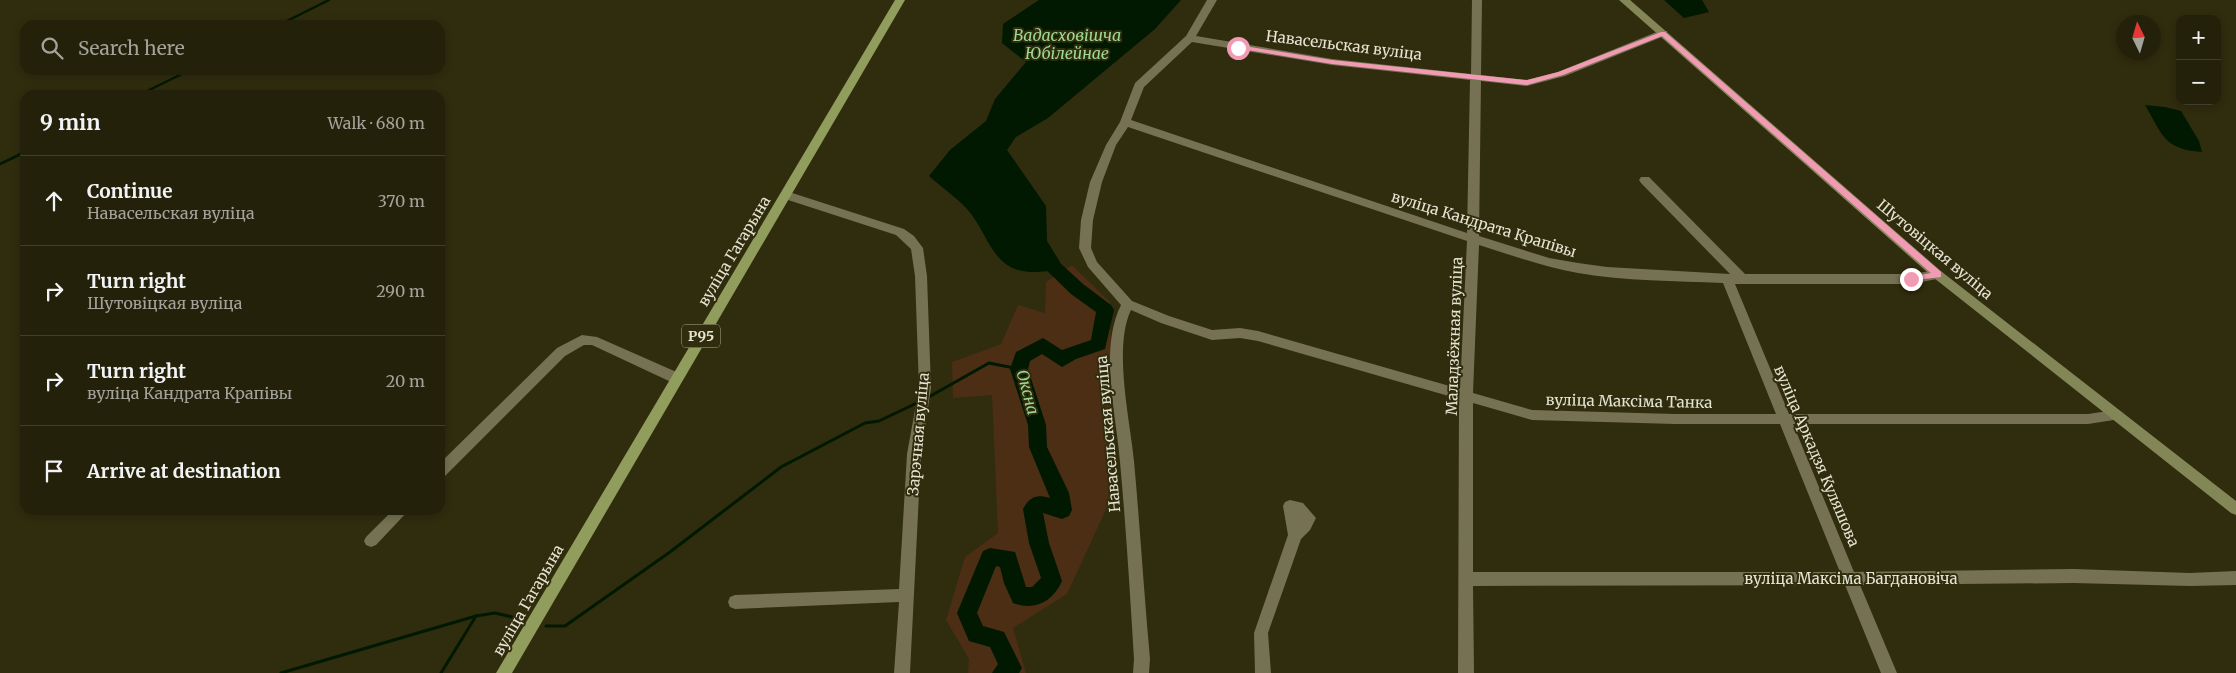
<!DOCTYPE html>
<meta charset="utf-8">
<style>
body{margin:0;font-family:Merriweather,serif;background:#302e18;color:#f1f3f6}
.controls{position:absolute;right:15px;top:15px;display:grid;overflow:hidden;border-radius:10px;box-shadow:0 2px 8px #0003}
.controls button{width:45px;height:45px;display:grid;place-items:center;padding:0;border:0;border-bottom:1px solid #413e2b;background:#24210a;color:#f1f3f6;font:25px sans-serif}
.compass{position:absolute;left:2116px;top:15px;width:45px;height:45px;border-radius:50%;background:#24210a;box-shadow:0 2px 8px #0003;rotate:355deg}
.stop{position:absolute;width:15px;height:15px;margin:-11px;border:4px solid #f19ab3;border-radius:50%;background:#fff}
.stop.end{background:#f19ab3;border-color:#fff;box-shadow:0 1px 5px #0008}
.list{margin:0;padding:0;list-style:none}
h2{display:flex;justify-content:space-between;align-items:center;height:65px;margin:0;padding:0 20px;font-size:21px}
h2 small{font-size:16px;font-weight:400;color:#a3a39c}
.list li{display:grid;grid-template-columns:32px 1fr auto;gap:15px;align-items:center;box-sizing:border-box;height:90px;padding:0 20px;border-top:1px solid #413e2b}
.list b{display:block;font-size:19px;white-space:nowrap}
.list p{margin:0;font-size:16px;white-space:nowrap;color:#a3a39c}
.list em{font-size:16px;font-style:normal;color:#a3a39c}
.icon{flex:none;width:28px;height:28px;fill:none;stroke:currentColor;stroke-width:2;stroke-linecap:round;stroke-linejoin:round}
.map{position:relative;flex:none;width:2236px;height:673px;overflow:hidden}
.search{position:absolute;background:#24210a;box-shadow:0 2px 8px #0003;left:20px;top:20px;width:425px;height:55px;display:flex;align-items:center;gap:12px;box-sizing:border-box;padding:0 18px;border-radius:15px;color:#a3a39c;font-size:19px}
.panel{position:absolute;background:#24210a;box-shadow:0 2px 8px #0003;left:20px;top:90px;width:425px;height:425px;border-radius:15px}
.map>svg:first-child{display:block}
.green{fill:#4b2e14}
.water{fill:#001900}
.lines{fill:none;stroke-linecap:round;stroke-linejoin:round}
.stream-far1{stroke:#001900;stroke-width:2.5}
.stream{stroke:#001900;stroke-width:3}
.river{fill:#001900;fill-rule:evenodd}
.street{fill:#757152;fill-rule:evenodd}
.secondary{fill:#838757;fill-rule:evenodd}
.primary{fill:#919d5c;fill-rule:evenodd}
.route{fill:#f19ab3}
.labels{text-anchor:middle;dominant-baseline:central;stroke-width:4;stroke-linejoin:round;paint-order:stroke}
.shield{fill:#302c0e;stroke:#afac97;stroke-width:1}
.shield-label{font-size:14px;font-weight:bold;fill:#e5e3d2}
.street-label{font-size:15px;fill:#e5e3d2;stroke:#302c0e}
.water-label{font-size:16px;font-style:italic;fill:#9bda92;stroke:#302c0e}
</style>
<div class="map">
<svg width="2236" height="673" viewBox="0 0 2236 673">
<rect width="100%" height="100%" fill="#302c0e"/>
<!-- green -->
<polygon class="green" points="1072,265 1110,302 1112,394 1109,503 1067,594 1013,628 1026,673 968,673 969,659 946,620 965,557 998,533 992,395 953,398 952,362 1001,344 1018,305 1045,313 1046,282"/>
<!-- water -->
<g class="water">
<path d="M1039 0H1181L1155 29 1048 118 1016 137 1007 150 1046 206 1047 241 1060 262V268C1054 272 1045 271 1038 272 991 274 991 236 967 209 956 197 941 187 929 176L950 150 986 121 995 99 1026 62 1002 43 1003 24Z"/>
<polygon points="1664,0 1702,0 1709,12 1684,18"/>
<path d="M2145 105 2165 107 2181 111 2199 141 2202 152C2164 149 2163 136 2145 105Z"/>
</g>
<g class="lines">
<!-- stream-far1 -->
<g class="stream-far1">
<polyline points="279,25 329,0"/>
<polyline points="139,95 190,70"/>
<polyline points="0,164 25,152"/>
</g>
<!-- stream -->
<g class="stream">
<polyline points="927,398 989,363 1019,369"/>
<polyline points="546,626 565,626 670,552 781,467 865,423 879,421 919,402"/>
<polyline points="281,673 476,616 495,613 516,618"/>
<polyline points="441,673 476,616"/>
</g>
<!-- river -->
<path class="river" d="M1040 248 1046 250 1083 284 1111 305 1114 310 1105 349 1076 359 1062 367 1042 354 1030 361 1028 369 1046 425 1047 447 1069 493 1072 510 1069 516 1062 519 1043 513 1049 543 1062 581C1053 602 1034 611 1013 603L1004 583 1000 567 996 566 977 613 983 626 1004 632 1022 668 1019 673H992L998 664 990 647 969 641 957 613 983 551 990 548 1015 552 1026 587H1032L1041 578 1029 543 1023 509C1030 496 1037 494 1050 498L1029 447 1028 425 1010 369 1016 352 1043 338 1062 350 1091 340 1096 312 1071 294 1034 258 1032 254 1034 250Z"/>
<!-- street -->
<g class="street">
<path d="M1207 0H1217L1196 36 1332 59 1471 74 1472 0H1482L1481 75 1527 80 1558 72 1659 31H1667V35L1565 76 1527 86 1481 81 1479 236 1549 258 1578 263 1607 267 1730 274 1641 183 1639 180 1641 177H1649L1745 274H1911L1938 270 1942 272 1944 275 1942 278 1911 284H1735L1789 414H2088L2115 410 2120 411 2122 415 2120 419 2088 424H1793L1854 572 2074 569 2190 573 2236 571V585L2190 586 2074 583 1860 585 1897 673H1881L1845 585 1473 586 1474 673H1458L1459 399 1258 341 1240 338 1212 340 1161 323 1131 310C1113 347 1130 420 1134 461 1140 527 1144 593 1150 659L1149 673H1133L1134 659C1130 593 1126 527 1120 462 1116 413 1099 349 1121 305L1088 267 1079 248 1081 220 1090 182 1106 145 1120 122 1135 83 1186 36ZM1192 42 1332 65 1470 80 1467 233 1131 120 1144 87ZM1128 127 1467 241 1460 389 1258 331 1240 328 1212 330 1169 316 1132 301 1097 262 1091 248 1093 220 1102 182 1116 145ZM1479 245C1511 255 1544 267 1578 273 1625 281 1675 281 1723 283L1776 414H1675L1532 410 1473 393ZM1473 403 1532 420 1675 424H1780L1840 572H1473Z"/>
<polygon points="786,191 904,229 914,236 923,248 927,276 931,388 921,454 910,673 894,673 899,602 735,609 730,607 728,602 730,597 735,595 899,589 907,454 919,388 915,276 911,249 896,235 782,198 780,195 782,192"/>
<polygon points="582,335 597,337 681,374 682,378 681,382 671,382 592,345 584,345 565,356 445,476 440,478 440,463 557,348"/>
<polygon points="1290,500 1303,503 1316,518 1310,530 1301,539 1268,633 1271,673 1255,673 1254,633 1288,535 1283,506 1285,502"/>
<polygon points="393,510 409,510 376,545 371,547 366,545 364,541 366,537"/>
</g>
<!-- secondary -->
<polygon class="secondary" points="1619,0 1630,0 1942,272 2236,501 2236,515 2231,513 1934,278"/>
<!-- primary -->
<polygon class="primary" points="895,0 905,0 512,673 496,673"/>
</g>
<!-- route -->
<polygon class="route" points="1661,32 1665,32 1941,272 1941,277 1908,281 1908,277 1931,273 1662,36 1563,75 1527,85 1332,64 1235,48 1238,45 1332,60 1527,80 1558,72"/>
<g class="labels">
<!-- shield labels -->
<rect class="shield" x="682" y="324.5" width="38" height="23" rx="4"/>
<g class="shield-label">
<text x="701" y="336">Р95</text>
</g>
<!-- street labels -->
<g class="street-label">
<text transform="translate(1344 45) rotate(7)">Навасельская вуліца</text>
<text transform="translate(1484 224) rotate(17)">вуліца Кандрата Крапівы</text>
<text transform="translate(1935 249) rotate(40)">Шутовіцкая вуліца</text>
<text transform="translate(734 251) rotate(-59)">вуліца Гагарына</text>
<text transform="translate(1454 336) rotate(-88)">Маладзёжная вуліца</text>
<text transform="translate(1629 401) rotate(1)">вуліца Максіма Танка</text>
<text transform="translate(918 434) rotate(-85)">Зарэчная вуліца</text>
<text transform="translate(1108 434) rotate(-95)">Навасельская вуліца</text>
<text transform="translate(1817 456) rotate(67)">вуліца Аркадзя Куляшова</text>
<text x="1851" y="578">вуліца Максіма Багдановіча</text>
<text transform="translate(528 600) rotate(-60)">вуліца Гагарына</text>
</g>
<!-- water labels -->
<g class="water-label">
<text x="1067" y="35">Вадасховішча<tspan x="1067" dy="18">Юбілейнае</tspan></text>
<text transform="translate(1028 392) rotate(75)">Оксна</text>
</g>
</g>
</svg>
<div class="controls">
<button>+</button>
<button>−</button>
</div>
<svg class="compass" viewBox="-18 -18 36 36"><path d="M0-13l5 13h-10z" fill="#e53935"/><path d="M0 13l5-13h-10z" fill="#a3a39c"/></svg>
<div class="stop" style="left:1238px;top:48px"></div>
<div class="stop end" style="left:1911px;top:279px"></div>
<div class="search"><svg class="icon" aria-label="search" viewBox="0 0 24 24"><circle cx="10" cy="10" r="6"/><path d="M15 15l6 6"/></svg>Search here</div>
<section class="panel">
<h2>9 min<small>Walk · 680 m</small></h2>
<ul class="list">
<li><svg class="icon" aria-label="ahead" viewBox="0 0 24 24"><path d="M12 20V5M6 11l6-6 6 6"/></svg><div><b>Continue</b><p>Навасельская вуліца</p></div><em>370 m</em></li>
<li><svg class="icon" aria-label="right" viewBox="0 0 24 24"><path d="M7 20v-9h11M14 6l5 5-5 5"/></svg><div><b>Turn right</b><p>Шутовіцкая вуліца</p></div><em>290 m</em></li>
<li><svg class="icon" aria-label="right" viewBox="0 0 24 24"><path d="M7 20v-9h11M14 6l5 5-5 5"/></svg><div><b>Turn right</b><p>вуліца Кандрата Крапівы</p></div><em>20 m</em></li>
<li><svg class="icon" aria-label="arrive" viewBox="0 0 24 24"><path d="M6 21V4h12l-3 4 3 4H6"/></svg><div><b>Arrive at destination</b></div></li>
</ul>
</section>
</div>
